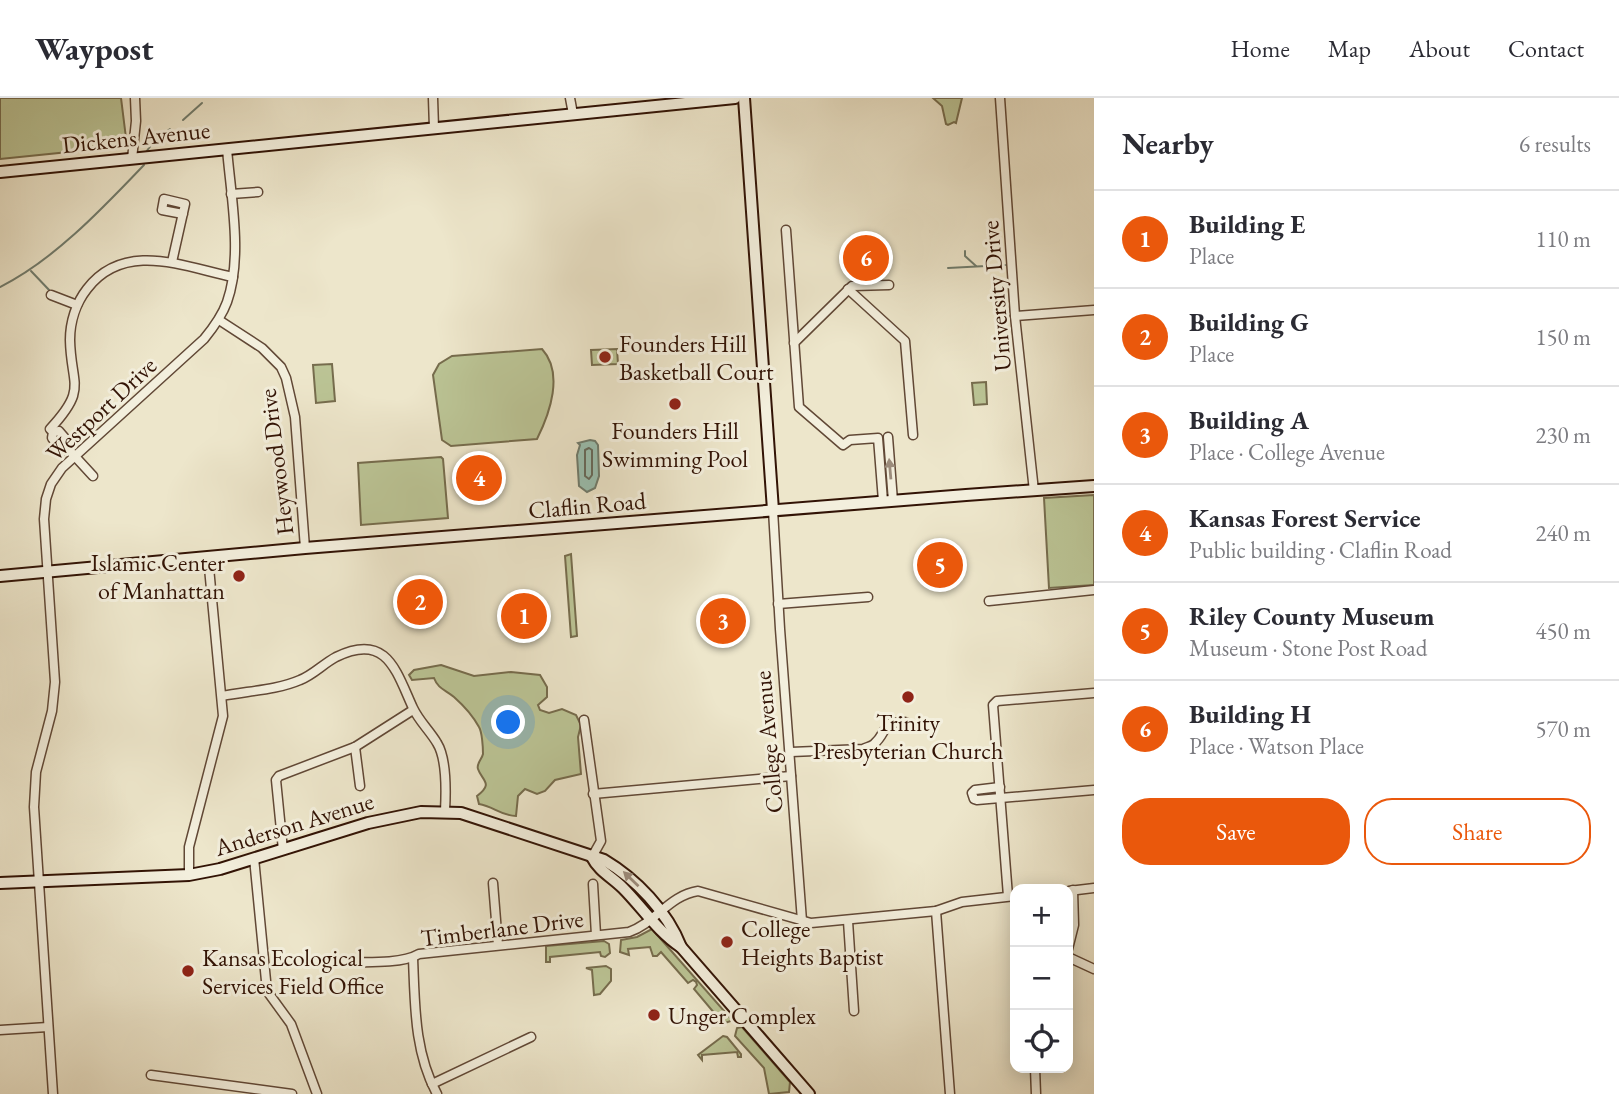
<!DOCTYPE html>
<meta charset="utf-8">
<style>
body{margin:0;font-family:"EB Garamond",serif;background:#f2f2f3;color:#2b2b33}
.controls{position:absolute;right:21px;bottom:21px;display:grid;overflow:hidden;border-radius:14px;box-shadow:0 4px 18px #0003}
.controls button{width:63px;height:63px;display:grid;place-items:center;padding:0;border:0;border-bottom:2px solid #e1e1e2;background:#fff;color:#2b2b33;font:35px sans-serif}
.you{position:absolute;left:509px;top:625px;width:24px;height:24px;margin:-18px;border:5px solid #fff;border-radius:50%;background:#1a73e8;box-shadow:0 0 0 10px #1a73e833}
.badge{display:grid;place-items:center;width:46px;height:46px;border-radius:50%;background:#ea580c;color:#fff;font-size:23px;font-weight:700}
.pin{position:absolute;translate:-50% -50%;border:4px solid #fff;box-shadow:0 2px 7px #0006}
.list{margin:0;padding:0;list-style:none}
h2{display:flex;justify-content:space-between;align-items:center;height:91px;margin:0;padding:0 28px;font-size:30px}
h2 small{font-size:23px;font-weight:400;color:#7c7c81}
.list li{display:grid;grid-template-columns:46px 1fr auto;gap:21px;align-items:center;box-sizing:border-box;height:98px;padding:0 28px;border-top:2px solid #e1e1e2}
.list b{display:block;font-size:26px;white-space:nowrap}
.list p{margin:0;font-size:23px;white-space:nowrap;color:#7c7c81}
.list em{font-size:23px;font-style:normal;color:#7c7c81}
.actions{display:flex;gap:14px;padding:21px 28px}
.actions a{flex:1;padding:16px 0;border:2px solid #ea580c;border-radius:28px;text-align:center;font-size:24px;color:#ea580c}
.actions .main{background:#ea580c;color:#fff}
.icon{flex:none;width:38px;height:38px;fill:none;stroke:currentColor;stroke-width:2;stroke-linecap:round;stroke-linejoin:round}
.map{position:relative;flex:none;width:1094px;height:996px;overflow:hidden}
header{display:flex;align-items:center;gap:42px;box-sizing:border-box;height:98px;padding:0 35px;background:#fff;border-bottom:2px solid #e1e1e2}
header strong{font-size:33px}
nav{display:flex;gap:38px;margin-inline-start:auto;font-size:24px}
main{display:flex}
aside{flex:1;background:#fff}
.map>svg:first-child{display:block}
.green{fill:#bbc495;stroke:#766c4d;stroke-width:2}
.water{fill:#9ac0b1;stroke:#707b6c;stroke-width:2}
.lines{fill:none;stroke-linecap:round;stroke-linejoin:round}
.shore{stroke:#666a5b;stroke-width:2}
.stream{stroke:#707b6c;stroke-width:2}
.street-casing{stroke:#614836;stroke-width:11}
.secondary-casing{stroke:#321305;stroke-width:14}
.street{stroke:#f3efdd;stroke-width:8}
.secondary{stroke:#f3efdd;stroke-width:10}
.oneway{fill:#9c8c7c}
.poi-dot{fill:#8f2418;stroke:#f3efdd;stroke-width:2.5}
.labels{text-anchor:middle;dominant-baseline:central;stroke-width:6;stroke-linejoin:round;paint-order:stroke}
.street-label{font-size:24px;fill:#321305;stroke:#f3efdd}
.poi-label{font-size:24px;fill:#321305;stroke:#f3efdd;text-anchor:start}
</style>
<header>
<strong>Waypost</strong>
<nav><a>Home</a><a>Map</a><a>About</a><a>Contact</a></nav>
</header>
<main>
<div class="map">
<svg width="1094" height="996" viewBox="0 0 1094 996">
<rect width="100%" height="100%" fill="#ede6cb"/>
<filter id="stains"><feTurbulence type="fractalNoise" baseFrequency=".00286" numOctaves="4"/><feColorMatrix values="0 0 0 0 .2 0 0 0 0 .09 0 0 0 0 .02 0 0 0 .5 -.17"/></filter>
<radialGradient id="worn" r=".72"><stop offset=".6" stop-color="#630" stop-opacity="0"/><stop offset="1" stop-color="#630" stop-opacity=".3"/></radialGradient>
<!-- green -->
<g class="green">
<polygon points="0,0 121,0 127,48 0,61"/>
<polygon points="933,0 962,0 956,25 954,24 948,27 946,26 942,8"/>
<path d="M542 251C564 275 550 315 537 341L451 348 442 342 433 277 439 266 452 258Z"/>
<polygon points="617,251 618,266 592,267 591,252"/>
<polygon points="332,266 335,303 316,305 313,267"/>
<polygon points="986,284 987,306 974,307 972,285"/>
<polygon points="441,359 443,361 448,420 361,427 358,365"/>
<polygon points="1094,397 1094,487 1049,490 1044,400"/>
<polygon points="571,456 577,538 571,539 565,458"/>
<path d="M441 567 474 578 511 574 540 577 547 589V599L538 607 540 612 549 615 562 611 576 617 581 627 578 639 581 676 555 682 545 693 537 696 525 691 518 698 516 718C501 718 493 708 479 706L477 698C494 685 482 683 478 671 476 666 482 661 483 656 483 649 482 634 479 629 473 618 463 607 454 599 446 592 438 591 434 580L412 582 409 577 414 572Z"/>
<polygon points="652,831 732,922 731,923 722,926 712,925 712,922 716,917 694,891 697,887 696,884 693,882 688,885 661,854 657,858 653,858 650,849 628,851 629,857 620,854 621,842 637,839"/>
<polygon points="604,843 609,846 610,855 605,859 601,858 600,854 550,859 550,864 546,864 546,848"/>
<polygon points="606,868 611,871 611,883 600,896 594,897 592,872 586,870"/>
<polygon points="742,929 790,984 789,994 769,996 764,970 735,938 737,930"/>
<polygon points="723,938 727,939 741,956 741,959 738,959 737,954 702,957 702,962 698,957"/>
</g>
<!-- water -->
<polygon class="water" points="590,342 595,343 598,347 599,378 595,390 587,394 579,388 577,357 580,347 578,345"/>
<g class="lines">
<!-- shore -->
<polygon class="shore" points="589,350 592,352 592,377 589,381 585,378 585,352"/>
<!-- stream -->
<g class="stream">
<polyline points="183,22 202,5"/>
<polyline points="146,54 155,42 170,31"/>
<polyline points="965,153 965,158 976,168"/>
<polyline points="948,170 1005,167"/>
<polyline points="31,173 51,194"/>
<path d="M0 189C54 162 102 111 144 67"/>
</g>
<!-- street casing -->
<g class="street-casing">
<g id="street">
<polyline points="433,0 434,30"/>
<polyline points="570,0 573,16"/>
<polyline points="1000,0 1015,218 1034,393"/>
<polyline points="132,61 136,23 135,0"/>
<polyline points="231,96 258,94"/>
<polyline points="786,132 799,309 843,347 850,342 878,340 883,403"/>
<polyline points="172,164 185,106 164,101 162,112 183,116"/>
<polyline points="848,191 905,243 913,337"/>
<polyline points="51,197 77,207"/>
<polyline points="1015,218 1094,212"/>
<polyline points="219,222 262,250 281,269 286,280 295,319 305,450"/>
<polyline points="794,245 852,188 889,187"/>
<polyline points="53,334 59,333 71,347 70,353"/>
<polyline points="888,339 893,403"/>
<path d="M93 378 70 353 63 352 52 340 53 334 50 331C88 290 71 288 70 242 70 224 76 205 87 191 125 142 184 169 233 179"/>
<polyline points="773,412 780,531 802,823"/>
<polyline points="989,503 1094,492"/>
<polyline points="778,506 868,499"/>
<path d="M222 598C247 593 277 592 300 582 313 577 323 566 336 559 387 534 396 573 413 610 419 623 430 633 437 645 447 661 446 695 445 713"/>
<polyline points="584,622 601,743 592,759"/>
<polyline points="355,649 360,688"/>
<path d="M791 654 863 651C866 649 871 649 874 646 888 634 880 624 905 624"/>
<polyline points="1000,689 975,692 972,695 974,701 977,702 1094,692"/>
<polyline points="593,696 791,678"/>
<polyline points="283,752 276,682 279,678 355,649 413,612"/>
<polyline points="254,760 267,893 291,926 317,996"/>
<polyline points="189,777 189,749 223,618 208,459"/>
<polyline points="493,785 498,847"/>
<polyline points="593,786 596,837"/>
<polyline points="1069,793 1094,790"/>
<polyline points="1008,798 993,607 997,603 1094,595"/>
<polyline points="936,813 950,996"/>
<polyline points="848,823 854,913"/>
<polyline points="1068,851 1074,827 1073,792"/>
<polyline points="1068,859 1094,871"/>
<path d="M413 860C415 906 414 954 437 996"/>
<path d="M347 864C367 864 402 866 419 856L629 834C655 825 670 797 698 793L811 825 936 813 962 804 1015 798"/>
<polyline points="0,932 48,929"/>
<polyline points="1035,970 1036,996"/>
<polyline points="151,977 292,996"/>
<polyline points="432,986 531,939"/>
<path d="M53 996 34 709 36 674 52 613 55 584 44 421 46 401 51 386 62 370 204 241C213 230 222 218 227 204 243 159 231 99 227 51"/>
</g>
</g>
<!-- secondary casing -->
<g class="secondary-casing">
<g id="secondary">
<polyline points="744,0 773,412"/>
<polyline points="0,74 735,0"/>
<polyline points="0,478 305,450 966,397 1094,388"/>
<path d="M592 759C599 773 612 779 623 790 642 809 658 834 681 849L809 996"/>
<path d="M0 785 189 777 220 771 368 725 421 714 461 715 604 762C636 781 667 813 681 849"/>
</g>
</g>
<!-- street -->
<use href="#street" class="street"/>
<!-- secondary -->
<use href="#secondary" class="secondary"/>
</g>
<!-- one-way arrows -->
<defs><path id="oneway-solid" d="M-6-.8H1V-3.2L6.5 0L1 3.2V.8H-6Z" transform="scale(1.75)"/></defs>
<g class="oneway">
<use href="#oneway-solid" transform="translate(890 371) rotate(-95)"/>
<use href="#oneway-solid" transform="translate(631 781) rotate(-136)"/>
</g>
<!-- markers -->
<g class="poi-dot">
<circle cx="605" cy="259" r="7"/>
<circle cx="675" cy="306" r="7"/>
<circle cx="239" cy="478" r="7"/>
<circle cx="908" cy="599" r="7"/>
<circle cx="727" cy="844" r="7"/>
<circle cx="188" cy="873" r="7"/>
<circle cx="654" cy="917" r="7"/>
</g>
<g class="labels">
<!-- street labels -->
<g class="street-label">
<text transform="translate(136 39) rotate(-6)">Dickens Avenue</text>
<text transform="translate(996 198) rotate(-95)">University Drive</text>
<text transform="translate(101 311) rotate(-43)">Westport Drive</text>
<text transform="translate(276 364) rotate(-97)">Heywood Drive</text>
<text transform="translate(587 407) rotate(-5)">Claflin Road</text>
<text transform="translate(768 644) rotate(-95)">College Avenue</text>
<text transform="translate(294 726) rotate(-17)">Anderson Avenue</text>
<text transform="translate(502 830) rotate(-7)">Timberlane Drive</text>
</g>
<!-- poi labels -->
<g class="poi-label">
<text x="619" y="245">Founders Hill<tspan x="619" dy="28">Basketball Court</tspan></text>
<text x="675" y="332" text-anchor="middle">Founders Hill<tspan x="675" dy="28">Swimming Pool</tspan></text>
<text x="225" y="464" text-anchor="end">Islamic Center<tspan x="225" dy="28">of Manhattan</tspan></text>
<text x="908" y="624" text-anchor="middle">Trinity<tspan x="908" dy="28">Presbyterian Church</tspan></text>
<text x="741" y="830">College<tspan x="741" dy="28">Heights Baptist</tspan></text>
<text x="202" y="859">Kansas Ecological<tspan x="202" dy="28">Services Field Office</tspan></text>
<text x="668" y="917">Unger Complex</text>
</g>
</g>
<rect width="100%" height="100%" filter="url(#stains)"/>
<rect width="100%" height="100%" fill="url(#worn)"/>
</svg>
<div class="controls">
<button>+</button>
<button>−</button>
<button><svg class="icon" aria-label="locate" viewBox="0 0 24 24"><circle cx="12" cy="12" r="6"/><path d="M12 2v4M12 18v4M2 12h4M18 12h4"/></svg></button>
</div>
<div class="you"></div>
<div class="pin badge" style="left:524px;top:518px">1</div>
<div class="pin badge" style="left:420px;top:504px">2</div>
<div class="pin badge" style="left:723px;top:523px">3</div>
<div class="pin badge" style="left:479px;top:380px">4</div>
<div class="pin badge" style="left:940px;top:467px">5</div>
<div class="pin badge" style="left:866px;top:160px">6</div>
</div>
<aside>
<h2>Nearby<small>6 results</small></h2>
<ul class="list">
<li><span class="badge">1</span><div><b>Building E</b><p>Place</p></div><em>110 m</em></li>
<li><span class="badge">2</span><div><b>Building G</b><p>Place</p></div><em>150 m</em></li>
<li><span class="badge">3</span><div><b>Building A</b><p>Place · College Avenue</p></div><em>230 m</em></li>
<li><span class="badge">4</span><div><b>Kansas Forest Service</b><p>Public building · Claflin Road</p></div><em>240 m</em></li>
<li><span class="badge">5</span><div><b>Riley County Museum</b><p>Museum · Stone Post Road</p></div><em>450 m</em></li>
<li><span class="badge">6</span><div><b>Building H</b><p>Place · Watson Place</p></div><em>570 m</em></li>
</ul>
<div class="actions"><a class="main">Save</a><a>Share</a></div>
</aside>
</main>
